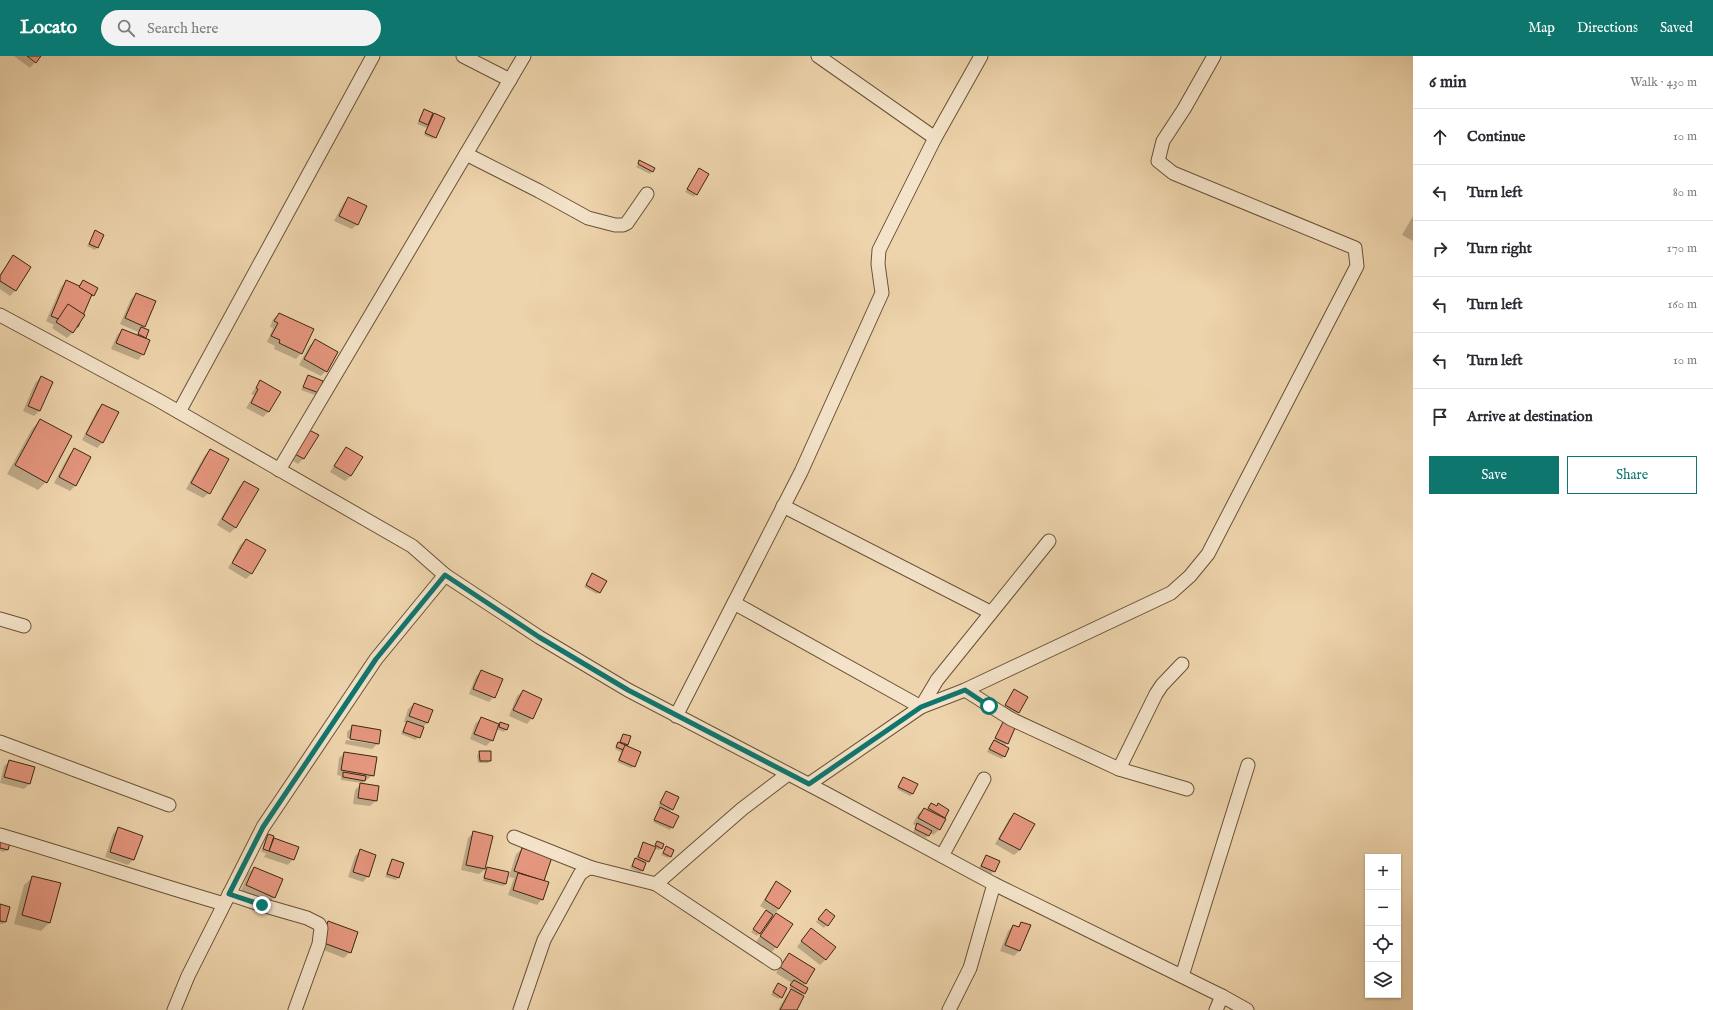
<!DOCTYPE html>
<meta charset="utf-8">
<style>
body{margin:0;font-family:"IM FELL English",serif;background:#f2f2f3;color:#2b2b33}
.controls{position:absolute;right:12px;bottom:12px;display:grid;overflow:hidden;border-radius:0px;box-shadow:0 1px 3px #0004}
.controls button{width:36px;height:36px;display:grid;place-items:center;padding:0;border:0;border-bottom:1px solid #e1e1e2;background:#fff;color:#2b2b33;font:20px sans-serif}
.stop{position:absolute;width:12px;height:12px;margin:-9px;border:3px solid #0f766e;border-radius:50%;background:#fff}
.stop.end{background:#0f766e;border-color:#fff;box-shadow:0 1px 4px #0008}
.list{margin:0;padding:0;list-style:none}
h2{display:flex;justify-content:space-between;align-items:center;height:52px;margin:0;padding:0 16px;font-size:17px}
h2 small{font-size:13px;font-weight:400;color:#7c7c81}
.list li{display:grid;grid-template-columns:26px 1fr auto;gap:12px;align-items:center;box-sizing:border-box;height:56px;padding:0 16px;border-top:1px solid #e1e1e2}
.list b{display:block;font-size:15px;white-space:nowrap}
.list em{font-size:13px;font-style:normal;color:#7c7c81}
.actions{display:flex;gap:8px;padding:12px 16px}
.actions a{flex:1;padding:9px 0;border:1px solid #0f766e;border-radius:0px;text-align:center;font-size:14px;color:#0f766e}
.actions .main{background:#0f766e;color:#fff}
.icon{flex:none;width:22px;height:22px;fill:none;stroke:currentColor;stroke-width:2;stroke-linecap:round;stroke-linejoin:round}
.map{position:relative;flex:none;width:1413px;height:954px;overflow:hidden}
header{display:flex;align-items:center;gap:24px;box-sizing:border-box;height:56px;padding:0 20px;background:#0f766e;color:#fff}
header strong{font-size:19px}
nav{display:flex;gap:22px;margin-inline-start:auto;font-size:14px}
.search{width:280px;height:36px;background:#f2f2f3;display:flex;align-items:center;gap:10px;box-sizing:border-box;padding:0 14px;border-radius:22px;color:#7c7c81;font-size:15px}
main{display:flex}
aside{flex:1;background:#fff}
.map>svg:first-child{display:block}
.shadow{fill:#0003}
.building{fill:#e5967e;stroke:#3c2612}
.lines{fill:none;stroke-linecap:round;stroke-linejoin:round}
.street-casing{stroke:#685238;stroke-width:15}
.street{stroke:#f4e3c9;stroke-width:13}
.route{stroke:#0f766e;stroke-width:5}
</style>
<header>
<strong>Locato</strong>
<div class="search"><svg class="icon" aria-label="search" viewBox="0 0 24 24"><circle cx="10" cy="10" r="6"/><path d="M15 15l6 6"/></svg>Search here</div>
<nav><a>Map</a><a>Directions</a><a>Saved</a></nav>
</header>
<main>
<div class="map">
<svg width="1413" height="954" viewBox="0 0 1413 954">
<rect width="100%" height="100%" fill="#eed4ac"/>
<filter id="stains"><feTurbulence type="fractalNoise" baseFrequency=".005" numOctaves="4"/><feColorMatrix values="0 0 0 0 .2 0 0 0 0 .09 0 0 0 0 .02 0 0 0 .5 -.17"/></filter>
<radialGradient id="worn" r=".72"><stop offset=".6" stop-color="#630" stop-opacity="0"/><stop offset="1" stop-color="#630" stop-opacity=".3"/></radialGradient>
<!-- shadow -->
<g class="shadow">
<polygon points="14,0 40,0 30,12"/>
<polygon points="425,54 444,62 433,83 424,79 427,72 417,68"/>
<polygon points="640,106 652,115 650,118 636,111"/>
<polygon points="699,113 696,138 694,141 685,136"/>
<polygon points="348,142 358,168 352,173 334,165 343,148"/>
<polygon points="1413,160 1413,185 1402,179"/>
<polygon points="96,176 97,191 95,194 87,190"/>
<polygon points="13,200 16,234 10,240 0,233 0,218"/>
<polygon points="66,225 79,231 83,225 94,239 90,241 78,271 67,282 52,272 54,269 46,265 61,231"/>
<polygon points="136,238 145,281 143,283 143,298 138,304 111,293 117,279 122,274 137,280 138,276 120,268 131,243"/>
<polygon points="279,258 301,297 296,303 274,293 275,290 267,286 273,272 270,271 273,263"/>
<polygon points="315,285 326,315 321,320 299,309 309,290"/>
<polygon points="308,320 318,337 315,339 301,334"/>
<polygon points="41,321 39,355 34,360 23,355 35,327"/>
<polygon points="260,326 279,336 268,356 263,361 246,352 254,339 251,338"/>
<polygon points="103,349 102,387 97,392 82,384 97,354"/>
<polygon points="40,364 46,426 38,434 7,418 32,373"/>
<polygon points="317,380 303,403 298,408 288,402"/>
<polygon points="346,392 351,420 345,425 330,416 341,398"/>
<polygon points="74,393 75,430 70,435 54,427 69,399"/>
<polygon points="210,394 209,437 203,442 186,433 205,399"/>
<polygon points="244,426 235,472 230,477 217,469 239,431"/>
<polygon points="246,484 251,516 232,505 240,489"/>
<polygon points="231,507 251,518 246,523 228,512"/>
<polygon points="593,518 599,536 597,538 584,531"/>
<polygon points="482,615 494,641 489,646 469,638 476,620"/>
<polygon points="1014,634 1018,656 1016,658 1003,652"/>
<polygon points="523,635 532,662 527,668 509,660 517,640"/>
<polygon points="414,648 432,654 427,667 422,672 416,684 401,678 406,667 404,666 408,653"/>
<polygon points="481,662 499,669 500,667 506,673 504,676 496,673 492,684 486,690 470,683 475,668"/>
<polygon points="1003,667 1007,687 1004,691 1008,693 1002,703 987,696"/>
<polygon points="353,670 378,687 372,693 345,688 346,684 375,688 375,686 347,682 347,676"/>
<polygon points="623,679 628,688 626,690 634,710 631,712 617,706 621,696 615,693"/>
<polygon points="480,696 490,704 488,707 478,707 477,699"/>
<polygon points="345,697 373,719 360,729 378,731 376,745 370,750 353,748 355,734 362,727 341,724 341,720 337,719 339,702"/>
<polygon points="10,705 29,728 24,733 0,727 4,710"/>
<polygon points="903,722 913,738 910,740 897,733"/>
<polygon points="666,736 672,753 669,756 672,771 670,774 653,766 661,751 658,750"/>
<polygon points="931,748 936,751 938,749 944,761 942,763 944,764 939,774 933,779 930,777 926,782 913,776 916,770 913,768 918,758 924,753 926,754"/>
<polygon points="1014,758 1020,794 1014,799 995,788 1009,763"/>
<polygon points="119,772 142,780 133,804 128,809 105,801 113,778"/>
<polygon points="473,777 485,813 479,818 461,814 468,782"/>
<polygon points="268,779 271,786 274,783 293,803 288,809 264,801 266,797 261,796 266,781"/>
<polygon points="0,780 10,784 7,794 4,796 0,795"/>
<polygon points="657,786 661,792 659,794 654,792 649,805 645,807 640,817 630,812 644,788 653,792"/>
<polygon points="666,792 670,800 668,802 661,799"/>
<polygon points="522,793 543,826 542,843 537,849 508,839 514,822 509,821 516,798"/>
<polygon points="360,795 368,820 363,826 348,821 355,800"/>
<polygon points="986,800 994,815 991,818 979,812"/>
<polygon points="392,804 398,821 396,824 385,821 390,807"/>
<polygon points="254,812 274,841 269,847 241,835 248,817"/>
<polygon points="488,812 506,828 503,830 483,825 485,814"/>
<polygon points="33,821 60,828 49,867 41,875 14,868 24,829"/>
<polygon points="777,827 790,835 779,853 767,866 776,858 776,891 771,897 756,886 766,871 765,870 757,880 751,876 767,854 760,850 771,832"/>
<polygon points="0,849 9,852 5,866 3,868 0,868"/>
<polygon points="823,857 834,860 824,872 816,866"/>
<polygon points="328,866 350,896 344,902 316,891 323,872"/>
<polygon points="1022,867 1019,895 1014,900 1000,895 1008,875 1013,870 1017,872"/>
<polygon points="806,879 826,903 820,909 797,891"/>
<polygon points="789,898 806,927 803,930 804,937 801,940 796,954 778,954 786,940 792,934 789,932 792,927 776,917"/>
<polygon points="778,928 781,941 779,943 771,939"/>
</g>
<!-- building -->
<g class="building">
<polygon points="27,0 41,0 36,7"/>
<polygon points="424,53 433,57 428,69 419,65"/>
<polygon points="434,57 445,62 436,82 425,77"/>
<polygon points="639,104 655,112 653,116 638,108"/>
<polygon points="699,112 709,118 697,139 687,133"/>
<polygon points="348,141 367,150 358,169 339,160"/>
<polygon points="95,174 104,179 98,192 89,188"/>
<polygon points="13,199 31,211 16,235 0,225 0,220"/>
<polygon points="66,224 93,236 78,271 51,260"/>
<polygon points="83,224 98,232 94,240 79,231"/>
<polygon points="136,237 156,245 145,271 125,262"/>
<polygon points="68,248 85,259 73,277 56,266"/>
<polygon points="279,257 314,273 302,298 279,287 280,284 271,280 278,267 274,265"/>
<polygon points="141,271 149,274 146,282 138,278"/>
<polygon points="122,273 150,284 144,299 116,287"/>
<polygon points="315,283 338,296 327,316 304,303"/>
<polygon points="308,319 323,325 319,337 303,331"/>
<polygon points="41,320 53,326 40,355 28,350"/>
<polygon points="260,324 281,336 269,356 251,347 258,333 256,332"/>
<polygon points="102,348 119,356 103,387 86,378"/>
<polygon points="40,363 72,380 47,427 15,409"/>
<polygon points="307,373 319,379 304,403 293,397"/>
<polygon points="346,391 363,401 351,420 334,410"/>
<polygon points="74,392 91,401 76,430 59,421"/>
<polygon points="210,393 229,403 210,438 191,427"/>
<polygon points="244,425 259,433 236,472 222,463"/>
<polygon points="246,483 266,494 252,518 232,507"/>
<polygon points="592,517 607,525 600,537 586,529"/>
<polygon points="481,614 503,623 495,642 473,633"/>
<polygon points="1014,633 1028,641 1019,657 1005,649"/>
<polygon points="523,634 542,643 533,663 513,654"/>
<polygon points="414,647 433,654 428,667 409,660"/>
<polygon points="481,661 499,668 493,685 474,678"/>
<polygon points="407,665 424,671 420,682 403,676"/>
<polygon points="500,666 509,669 507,674 499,671"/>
<polygon points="1003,666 1015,672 1008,688 995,682"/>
<polygon points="352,669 381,674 379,688 350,683"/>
<polygon points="623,678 631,680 628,689 620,686"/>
<polygon points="994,684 1009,692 1005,701 989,693"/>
<polygon points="618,686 628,690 626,695 616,691"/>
<polygon points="625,689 641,696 635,711 619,704"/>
<polygon points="479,695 491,695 491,705 480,705"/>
<polygon points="344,696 377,701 374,720 341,714"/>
<polygon points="9,704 35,711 30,728 4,721"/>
<polygon points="343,716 366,720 365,725 343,721"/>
<polygon points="903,721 918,728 913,738 898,731"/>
<polygon points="360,727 379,730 377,745 358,742"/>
<polygon points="666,735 679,741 673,754 660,747"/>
<polygon points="931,747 937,750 938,747 949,754 945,762 928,752"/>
<polygon points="660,751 679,760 673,772 654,764"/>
<polygon points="924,752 946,763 940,774 918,762"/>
<polygon points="1014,757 1035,768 1020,794 999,783"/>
<polygon points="917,767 932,775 929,780 915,773"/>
<polygon points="118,771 143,780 134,804 110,796"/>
<polygon points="473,775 493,780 485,813 466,809"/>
<polygon points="268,778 274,780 269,795 263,793"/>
<polygon points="0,779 11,783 8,794 0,792"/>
<polygon points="274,782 299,791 294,804 269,795"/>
<polygon points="657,785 664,788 662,793 655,789"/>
<polygon points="643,786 656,791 649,806 638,801"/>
<polygon points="666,790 674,794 671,801 663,797"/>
<polygon points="522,792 552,801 544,825 514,815"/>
<polygon points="360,793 376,799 369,821 353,816"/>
<polygon points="986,799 1000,805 995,816 981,810"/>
<polygon points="635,802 646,807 643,815 632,810"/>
<polygon points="392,803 404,807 399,822 387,818"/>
<polygon points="254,811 283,823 275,842 246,829"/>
<polygon points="487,811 509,816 506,828 484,822"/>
<polygon points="518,817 549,826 543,844 513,834"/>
<polygon points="32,820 61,827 50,867 22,859"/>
<polygon points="776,825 791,835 779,853 765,844"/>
<polygon points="0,848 10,851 6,866 0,865"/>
<polygon points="826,853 835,860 828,870 818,863"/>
<polygon points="766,854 773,859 760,878 753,873"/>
<polygon points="776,857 793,868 777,892 760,880"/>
<polygon points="328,865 358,876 351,897 321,886"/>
<polygon points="1021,866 1031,869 1020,895 1005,889 1013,869 1019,871"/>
<polygon points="811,872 836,891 826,904 801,885"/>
<polygon points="789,897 815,913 806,928 780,911"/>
<polygon points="794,924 808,932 805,938 790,929"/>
<polygon points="778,927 787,932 782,942 773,936"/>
<polygon points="791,933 804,940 797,954 780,954"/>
</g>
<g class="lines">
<!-- street casing -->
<g class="street-casing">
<g id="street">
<polyline points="463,0 510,24"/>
<polyline points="818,0 935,82"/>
<polyline points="466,98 539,135 588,162 615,169 623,169 627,167 647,138"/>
<polyline points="0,259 158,344 412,490 445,519 539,581 628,634 827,738 994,828 1222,940 1247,954"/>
<polyline points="179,356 373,0"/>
<polyline points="279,414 524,0"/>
<polyline points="783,450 990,556"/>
<polyline points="734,547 921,651 965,634 1171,537 1190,520 1208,498 1357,210 1355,192 1173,117 1158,105 1163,85 1184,53 1214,0"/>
<polyline points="0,563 24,570"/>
<polyline points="965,634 1011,663 1119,713 1187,733"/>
<polyline points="676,660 801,416 882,237 878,208 879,194 935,82 981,0"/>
<polyline points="0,686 169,749"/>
<polyline points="1119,713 1156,638 1162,629 1182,608"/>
<polyline points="809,728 921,651 937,624 1049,485"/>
<path d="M0 779C75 801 149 826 224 848"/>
<polyline points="514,781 592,812"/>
<polyline points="942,800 984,723"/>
<polyline points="656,828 742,753 788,718"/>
<polyline points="229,838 262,849 307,862 319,868 321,872 319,888 295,954"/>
<polyline points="1182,920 1248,709"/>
<polyline points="174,954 188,920 263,771 376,603 445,519"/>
<polyline points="520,954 544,884 580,818 587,813 592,812 656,828 775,907"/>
<polyline points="949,954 970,912 994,828"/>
<polyline points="1216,954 1222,940"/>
</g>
</g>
<!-- street -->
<use href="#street" class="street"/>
</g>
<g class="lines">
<!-- route -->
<polyline class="route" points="262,849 229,838 263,771 376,603 445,519 539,581 628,634 809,728 921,651 965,634 989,650"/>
</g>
<rect width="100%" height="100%" filter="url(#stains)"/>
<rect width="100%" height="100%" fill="url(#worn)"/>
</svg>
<div class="controls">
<button>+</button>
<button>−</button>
<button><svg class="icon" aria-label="locate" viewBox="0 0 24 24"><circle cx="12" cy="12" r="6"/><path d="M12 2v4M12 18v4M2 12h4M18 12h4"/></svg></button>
<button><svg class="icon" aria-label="layers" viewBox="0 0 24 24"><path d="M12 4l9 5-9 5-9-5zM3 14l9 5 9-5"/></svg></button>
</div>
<div class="stop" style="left:989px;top:650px"></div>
<div class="stop end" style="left:262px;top:849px"></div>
</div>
<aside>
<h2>6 min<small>Walk · 430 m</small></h2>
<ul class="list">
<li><svg class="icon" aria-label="ahead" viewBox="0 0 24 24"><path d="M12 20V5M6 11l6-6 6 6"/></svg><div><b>Continue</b></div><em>10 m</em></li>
<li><svg class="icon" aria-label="left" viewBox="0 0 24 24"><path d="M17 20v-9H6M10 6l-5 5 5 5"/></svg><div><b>Turn left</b></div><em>80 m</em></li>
<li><svg class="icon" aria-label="right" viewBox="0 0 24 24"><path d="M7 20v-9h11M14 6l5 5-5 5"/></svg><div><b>Turn right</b></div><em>170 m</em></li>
<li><svg class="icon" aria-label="left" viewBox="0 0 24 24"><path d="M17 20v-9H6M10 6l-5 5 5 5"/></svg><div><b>Turn left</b></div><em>160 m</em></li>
<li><svg class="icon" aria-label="left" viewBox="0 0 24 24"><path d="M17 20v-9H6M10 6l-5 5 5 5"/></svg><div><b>Turn left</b></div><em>10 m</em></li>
<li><svg class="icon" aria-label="arrive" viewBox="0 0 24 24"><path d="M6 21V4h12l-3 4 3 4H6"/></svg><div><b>Arrive at destination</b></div></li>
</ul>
<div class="actions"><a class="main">Save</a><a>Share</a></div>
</aside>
</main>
